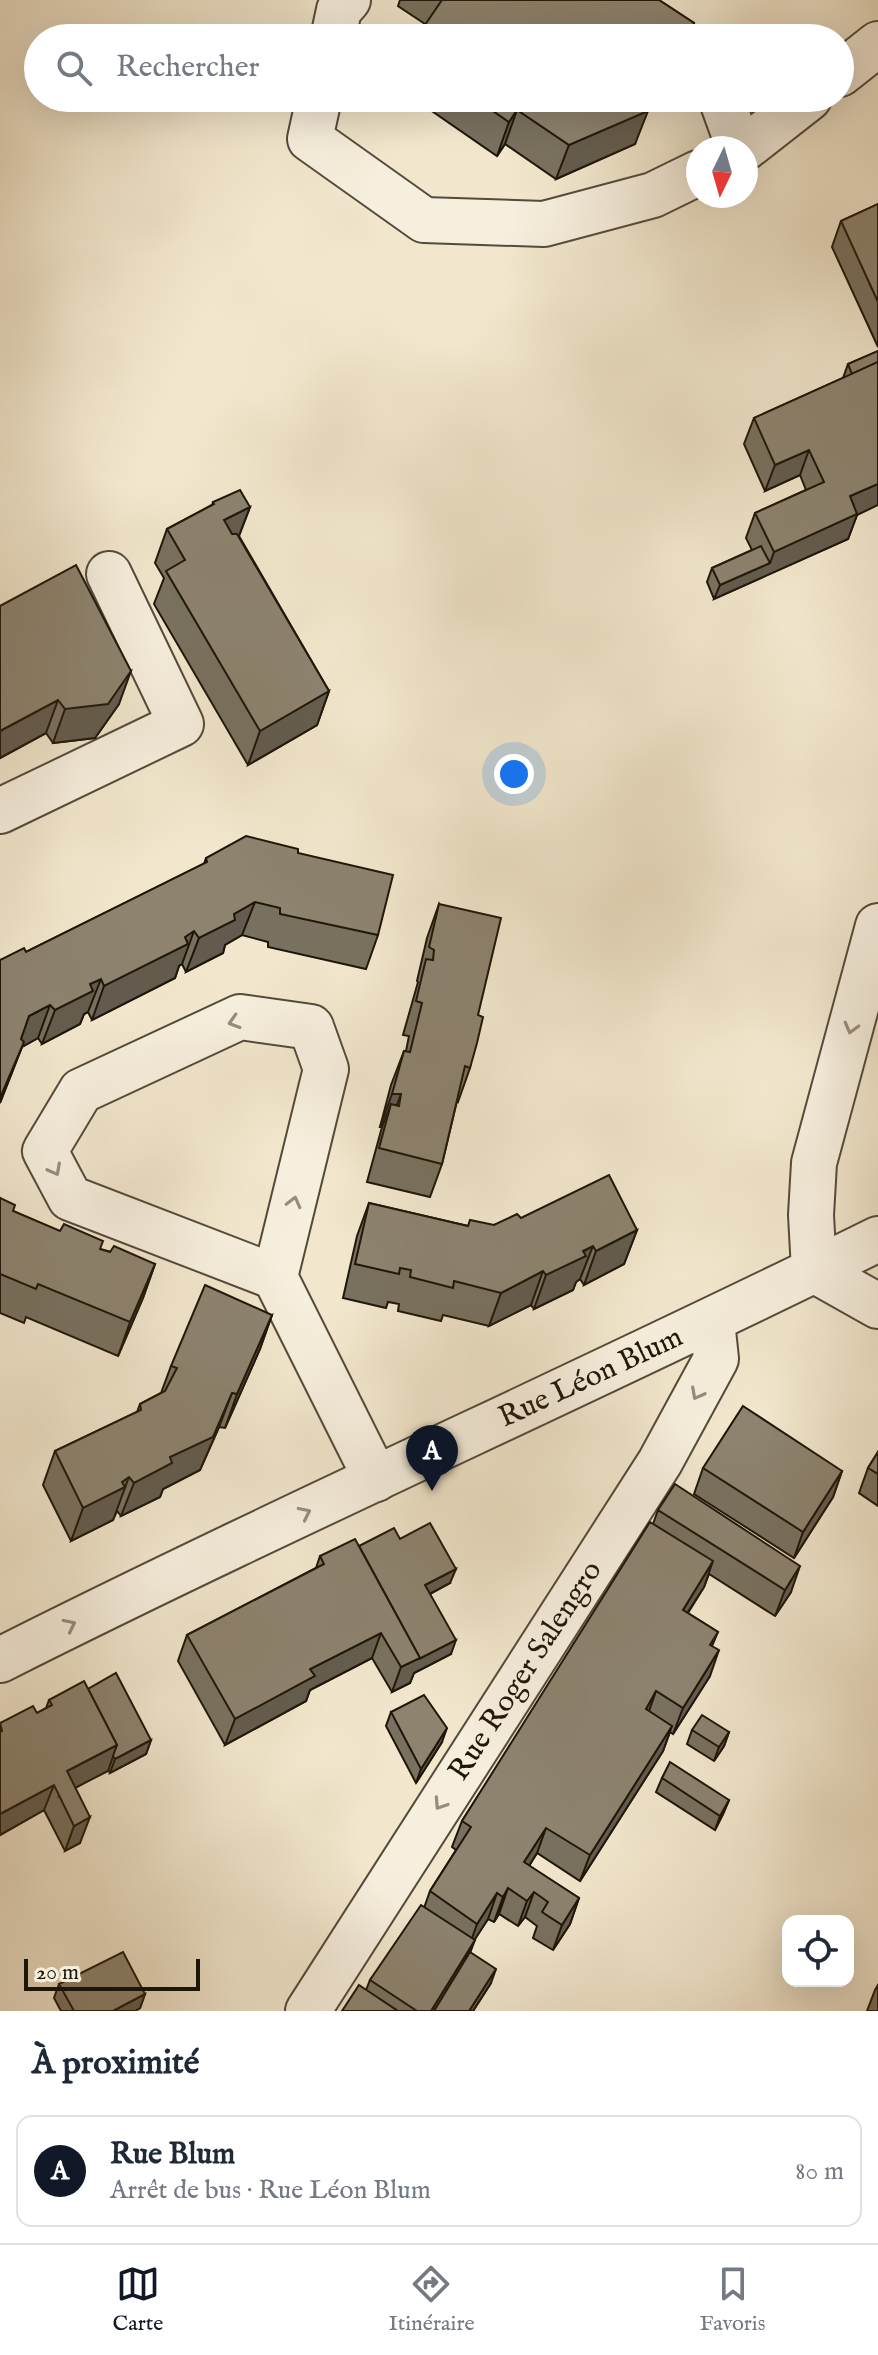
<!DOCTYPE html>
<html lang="fr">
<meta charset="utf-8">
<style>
body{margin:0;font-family:"IM FELL English",serif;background:#f6f6f7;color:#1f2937}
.controls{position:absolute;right:24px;bottom:24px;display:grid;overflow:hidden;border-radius:16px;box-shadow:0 8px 32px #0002}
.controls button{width:72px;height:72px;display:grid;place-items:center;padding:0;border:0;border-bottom:2px solid #e0e1e3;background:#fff;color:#1f2937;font:40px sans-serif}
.compass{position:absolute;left:686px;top:136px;width:72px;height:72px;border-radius:50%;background:#fff;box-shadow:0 8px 32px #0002;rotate:185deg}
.scale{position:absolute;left:24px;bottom:20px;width:176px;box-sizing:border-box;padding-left:8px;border:4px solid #1f160a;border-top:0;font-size:22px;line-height:28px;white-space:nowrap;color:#1f160a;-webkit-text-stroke:6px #f7efde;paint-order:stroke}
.you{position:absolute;left:514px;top:774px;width:28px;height:28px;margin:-20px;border:6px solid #fff;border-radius:50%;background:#1a73e8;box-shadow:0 0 0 12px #1a73e833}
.badge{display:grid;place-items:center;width:52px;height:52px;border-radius:50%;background:#111827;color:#fff;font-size:26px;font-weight:700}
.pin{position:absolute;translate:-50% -66px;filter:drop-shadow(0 2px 4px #0008)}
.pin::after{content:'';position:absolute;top:42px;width:28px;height:24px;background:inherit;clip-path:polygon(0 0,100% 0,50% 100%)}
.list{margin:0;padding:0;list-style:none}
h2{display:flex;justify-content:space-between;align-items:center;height:104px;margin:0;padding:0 32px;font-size:34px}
h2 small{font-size:26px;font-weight:400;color:#747a83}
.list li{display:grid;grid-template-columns:52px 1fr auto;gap:24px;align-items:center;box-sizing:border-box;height:112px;margin:0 16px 16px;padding:0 16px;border:2px solid #e0e1e3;border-radius:16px}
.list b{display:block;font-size:30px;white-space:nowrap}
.list p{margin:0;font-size:26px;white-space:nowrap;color:#747a83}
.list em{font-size:26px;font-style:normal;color:#747a83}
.icon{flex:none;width:44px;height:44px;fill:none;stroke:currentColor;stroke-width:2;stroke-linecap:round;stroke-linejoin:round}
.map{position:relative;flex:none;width:878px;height:2011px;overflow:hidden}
.search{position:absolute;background:#fff;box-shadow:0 8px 32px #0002;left:24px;right:24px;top:24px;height:88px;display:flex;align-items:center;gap:20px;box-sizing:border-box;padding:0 28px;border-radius:44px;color:#747a83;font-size:30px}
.sheet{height:232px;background:#fff}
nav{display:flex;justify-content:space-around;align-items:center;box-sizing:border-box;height:112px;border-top:2px solid #e0e1e3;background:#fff;font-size:22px;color:#747a83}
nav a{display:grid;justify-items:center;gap:4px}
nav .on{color:#111827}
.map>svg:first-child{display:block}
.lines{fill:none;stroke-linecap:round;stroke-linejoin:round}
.minor-casing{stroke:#544a3b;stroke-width:48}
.minor{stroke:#f7efde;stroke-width:44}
.wall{fill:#79715f;stroke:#1f160a;stroke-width:2}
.shaded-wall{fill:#635c4e;stroke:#1f160a;stroke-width:2}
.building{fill:#8d836f;stroke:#1f160a;stroke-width:2}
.oneway{stroke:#968d7f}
.labels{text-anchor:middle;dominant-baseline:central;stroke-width:6;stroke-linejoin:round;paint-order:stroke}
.street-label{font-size:30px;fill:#1f160a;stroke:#f7efde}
</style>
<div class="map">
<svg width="878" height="2011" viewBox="0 0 878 2011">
<rect width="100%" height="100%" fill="#f2e7cd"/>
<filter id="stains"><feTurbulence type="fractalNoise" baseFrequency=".0025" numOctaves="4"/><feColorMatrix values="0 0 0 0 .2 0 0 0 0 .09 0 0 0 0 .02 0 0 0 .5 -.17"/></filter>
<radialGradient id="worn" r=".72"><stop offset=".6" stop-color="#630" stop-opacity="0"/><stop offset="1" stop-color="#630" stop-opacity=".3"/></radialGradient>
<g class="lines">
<!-- minor casing -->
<g class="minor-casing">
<g id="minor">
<polyline points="333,38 339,10 348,0"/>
<polyline points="840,74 878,44"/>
<polyline points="319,98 310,139 424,220 544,224 653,195 698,173"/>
<polyline points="721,98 739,148"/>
<polyline points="745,148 809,98"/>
<polyline points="0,811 181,724 109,574"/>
<polyline points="814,1270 811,1215 814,1163 878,926"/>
<polyline points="814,1270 878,1306"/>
<polyline points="275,1277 70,1198 45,1151 81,1091 240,1017 311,1027 326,1069 275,1277 376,1479"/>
<path d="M0 1660C290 1514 587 1383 878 1239"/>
<polyline points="308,2011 660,1462 716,1359 712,1321"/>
</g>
</g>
<!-- minor -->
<use href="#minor" class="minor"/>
</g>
<!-- wall -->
<g class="wall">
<polygon points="400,0 659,0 694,23 689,38 416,38 425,24 398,6"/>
<polygon points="413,98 654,98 647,109 635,144 556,179 505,144 497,156"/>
<polygon points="878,204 878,347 832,247 841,221"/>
<polygon points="878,351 857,515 848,539 714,599 707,582 712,568 752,550 746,538 755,513 806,490 800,475 765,491 744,444 754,418 843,378 848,364"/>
<polygon points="213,502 250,507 239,536 329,691 317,725 248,765 154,604 164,578 155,563 167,529 212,505"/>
<polygon points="0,606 119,704 95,738 53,743 46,733 0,758"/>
<polygon points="298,853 378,935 366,969 268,947 268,942 242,935 225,945 223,953 186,972 182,964 179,966 175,978 92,1020 88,1012 84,1014 80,1024 42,1044 38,1038 22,1047 0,1103 0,960 26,952 204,864 206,858"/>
<polygon points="439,904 478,1015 470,1068 458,1102 457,1101 442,1164 430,1197 367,1182 382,1127 380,1127 391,1085 404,1051 406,1051 409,1036 403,1035 418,982 417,981 427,938"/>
<polygon points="0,1198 13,1211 100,1249 155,1264 143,1298 118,1356 26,1317 24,1323 0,1313"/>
<polygon points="369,1203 468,1226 494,1225 521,1218 637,1230 624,1264 584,1285 580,1279 576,1282 573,1290 534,1309 531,1305 489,1326 443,1315 441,1321 398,1311 399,1304 388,1302 386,1308 343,1298 357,1236"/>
<polygon points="272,1315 260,1349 225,1428 219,1427 200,1470 163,1489 160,1497 121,1516 117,1511 113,1520 71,1541 43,1485 55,1451 137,1412 140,1404 161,1393 171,1366"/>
<polygon points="878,1452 878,1506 859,1493 868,1468"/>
<polygon points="703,1468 842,1471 833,1497 794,1558 694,1494"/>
<polygon points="658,1510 791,1592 775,1616 709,1574 704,1587 688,1613 718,1632 712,1646 710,1676 673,1734 670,1732 663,1751 580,1881 537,1853 529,1866 579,1898 570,1924 553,1950 533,1938 537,1926 525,1917 518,1926 499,1914 494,1922 488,1919 474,1940 470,1952 491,1983 473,2011 342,2011 366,1990 370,1980 424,1908 430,1891 456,1850 452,1847 462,1821 653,1524"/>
<polygon points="400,1539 450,1583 430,1594 451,1654 414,1673 410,1683 392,1692 372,1658 310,1690 306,1701 225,1745 178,1661 187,1635 316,1568 320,1556 359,1546"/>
<polygon points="88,1689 151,1740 146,1754 110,1773 108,1770 75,1788 80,1843 65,1851 44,1810 0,1835 0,1723 37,1713 46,1708 49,1700"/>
<polygon points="391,1712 442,1742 416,1783 386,1726"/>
<polygon points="692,1730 729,1732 724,1746 714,1761 687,1744"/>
<polygon points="662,1778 729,1800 723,1814 715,1830 656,1792"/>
<polygon points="59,1984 145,1994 140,2008 135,2011 61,2011 54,1998"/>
<polygon points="878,1985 878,2011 867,2011 875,1990"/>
</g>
<!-- shaded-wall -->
<g class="shaded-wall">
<polygon points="694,23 689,38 684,38"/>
<polygon points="643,98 654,98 644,112 648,111 635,144 556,179 569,145"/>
<polygon points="517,110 505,144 497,156 509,122"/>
<polygon points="809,450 800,475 765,491 775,465"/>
<polygon points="878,484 878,505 857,515 848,539 714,599 720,585 770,563 774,552 850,496"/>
<polygon points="250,507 237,541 212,553 224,520"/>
<polygon points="131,671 119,704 95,738 53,743 65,709"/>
<polygon points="329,691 317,725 248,765 260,731"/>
<polygon points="58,700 46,733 0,758 0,731"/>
<polygon points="255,902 242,935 225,945 223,953 186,972 199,938 234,914"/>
<polygon points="194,931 182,964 179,966 175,978 92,1020 104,986"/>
<polygon points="101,979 88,1012 84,1014 80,1024 42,1044 55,1010 90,984"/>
<polygon points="50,1005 38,1038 22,1047 0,1103 0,1098 29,1016"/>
<polygon points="392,1094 401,1094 388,1128 391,1104 382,1127 380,1127"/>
<polygon points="637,1230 624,1264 584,1285 596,1251"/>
<polygon points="593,1246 580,1279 576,1282 573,1290 534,1309 546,1275"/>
<polygon points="155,1264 143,1298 118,1356 130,1322"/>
<polygon points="543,1271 531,1305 489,1326 501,1293"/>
<polygon points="272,1315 260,1349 225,1428 237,1394"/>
<polygon points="232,1393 219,1427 200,1470 163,1489 160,1497 121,1516 134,1483 170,1457"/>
<polygon points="842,1471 833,1497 794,1558 803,1532"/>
<polygon points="129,1477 113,1520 71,1541 83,1508"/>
<polygon points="713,1561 704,1587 673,1635 683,1610"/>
<polygon points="800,1566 791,1592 775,1616 785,1590"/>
<polygon points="456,1569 450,1583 420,1599 425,1585"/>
<polygon points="381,1633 372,1658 310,1690 306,1701 225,1745 235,1719 310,1669"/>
<polygon points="456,1640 451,1654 414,1673 410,1683 392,1692 401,1667"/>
<polygon points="719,1650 710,1676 673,1734 683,1708"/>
<polygon points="656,1691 647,1717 646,1709"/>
<polygon points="672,1726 663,1751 580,1881 590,1855"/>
<polygon points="447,1728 442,1742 416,1783 421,1769"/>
<polygon points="729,1732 724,1746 714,1761 719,1747"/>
<polygon points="151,1740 146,1754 110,1773 115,1759"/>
<polygon points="117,1745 108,1771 59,1796 67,1771"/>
<polygon points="54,1785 44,1810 0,1835 0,1814"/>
<polygon points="729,1800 723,1814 715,1830 720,1816"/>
<polygon points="90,1817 80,1843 65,1851 74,1826"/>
<polygon points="546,1828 537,1853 515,1888 524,1862"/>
<polygon points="508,1888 499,1914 494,1922 503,1897"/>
<polygon points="534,1892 525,1917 518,1926 527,1901"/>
<polygon points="497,1893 488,1919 468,1950 477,1924"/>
<polygon points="579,1898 570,1924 553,1950 562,1925"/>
<polygon points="475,1940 465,1966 438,2011 431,2011"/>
<polygon points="496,1969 491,1983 473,2011 469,2011"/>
<polygon points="145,1994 140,2008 135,2011 113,2011"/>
</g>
<!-- building -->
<g class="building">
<polygon points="442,0 659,0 694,23 684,38 416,38"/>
<polygon points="474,98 643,98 642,99 648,111 569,145 517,110 509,122"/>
<polygon points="878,204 878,302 841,221"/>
<polygon points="878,351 878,362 852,374 848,364"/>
<polygon points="878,362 878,484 850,496 857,514 774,552 755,513 824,482 809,450 775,465 754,418"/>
<polygon points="240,490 250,507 224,520 232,534 237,534 329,691 260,731 166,571 185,560 167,529 214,504 213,502"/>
<polygon points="761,546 770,563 720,585 712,568"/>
<polygon points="76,565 131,671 108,704 65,709 58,700 0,731 0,606"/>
<polygon points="246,836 298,849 298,853 393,875 378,935 280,914 280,908 255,902 234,914 235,920 199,938 194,931 185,937 188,944 104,986 101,979 90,984 93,991 55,1010 50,1005 29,1016 21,1039 24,1042 0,1098 0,960 24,948 26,952 207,862 206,858"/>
<polygon points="439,904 501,918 478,1015 483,1017 477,1043 470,1068 465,1066 442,1164 379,1148 391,1104 399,1106 401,1094 392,1094 404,1051 410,1052 422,1003 416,1001 426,959 433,960 434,950 429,947"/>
<polygon points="609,1175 637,1230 596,1251 593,1246 583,1251 586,1256 546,1275 543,1271 501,1293 454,1281 453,1288 410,1277 411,1270 400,1268 399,1274 355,1264 369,1203 468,1226 470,1220 494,1225 517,1214 521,1218"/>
<polygon points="0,1198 15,1205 13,1211 60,1231 64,1224 103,1241 100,1249 110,1252 114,1246 155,1264 130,1322 38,1284 36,1289 0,1274"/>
<polygon points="205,1285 272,1315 237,1394 232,1393 213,1437 170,1457 172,1463 134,1483 129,1477 122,1482 125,1487 83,1508 55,1451 141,1410 140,1404 165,1391 177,1368 171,1366"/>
<polygon points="743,1406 842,1471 803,1532 703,1468"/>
<polygon points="878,1452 878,1474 868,1468"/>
<polygon points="675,1484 800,1566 785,1590 658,1510"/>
<polygon points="650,1522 713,1561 683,1610 718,1632 710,1645 719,1650 683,1708 656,1691 646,1709 672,1726 590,1855 546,1828 524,1862 579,1898 562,1925 542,1912 548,1902 534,1892 527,1901 508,1888 503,1897 497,1893 477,1924 430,1891 471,1827 462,1821"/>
<polygon points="430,1523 456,1569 425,1585 456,1640 419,1659 420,1658 359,1546 394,1528 400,1539"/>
<polygon points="355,1539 420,1658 401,1667 381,1633 310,1669 315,1676 235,1719 187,1635 324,1564 320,1556"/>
<polygon points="116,1673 151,1740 115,1759 113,1756 117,1745 88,1689"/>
<polygon points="84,1681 117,1745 67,1771 90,1817 74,1826 54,1785 0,1814 0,1732 2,1731 0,1723 33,1706 37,1713 52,1705 49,1700"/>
<polygon points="424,1695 447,1728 421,1769 391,1712"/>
<polygon points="702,1715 729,1732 719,1747 692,1730"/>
<polygon points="670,1762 729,1800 720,1816 662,1778"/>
<polygon points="421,1905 475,1940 431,2011 417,2011 370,1980"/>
<polygon points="123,1952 145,1994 113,2011 74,2011 59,1984"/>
<polygon points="470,1952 496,1969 469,2011 434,2011"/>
<polygon points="359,1985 398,2011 342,2011"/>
</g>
<!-- one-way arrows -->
<defs><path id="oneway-chevron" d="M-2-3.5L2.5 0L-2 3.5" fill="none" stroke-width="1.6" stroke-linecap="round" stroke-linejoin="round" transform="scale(2)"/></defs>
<g class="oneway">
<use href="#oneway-chevron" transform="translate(234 1022) rotate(163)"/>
<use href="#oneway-chevron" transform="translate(851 1028) rotate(105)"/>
<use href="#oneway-chevron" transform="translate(55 1170) rotate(62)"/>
<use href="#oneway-chevron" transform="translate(294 1202) rotate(-76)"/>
<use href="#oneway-chevron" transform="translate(697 1394) rotate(118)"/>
<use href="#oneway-chevron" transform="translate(305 1513) rotate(-26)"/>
<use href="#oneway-chevron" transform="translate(70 1625) rotate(-26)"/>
<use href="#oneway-chevron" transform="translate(440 1804) rotate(123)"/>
</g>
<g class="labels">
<!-- street labels -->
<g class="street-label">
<text transform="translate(591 1378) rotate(-25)">Rue Léon Blum</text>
<text transform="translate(526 1671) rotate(-57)">Rue Roger Salengro</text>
</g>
</g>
<rect width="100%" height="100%" filter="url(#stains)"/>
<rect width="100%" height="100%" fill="url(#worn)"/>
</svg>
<div class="controls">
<button><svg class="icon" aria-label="locate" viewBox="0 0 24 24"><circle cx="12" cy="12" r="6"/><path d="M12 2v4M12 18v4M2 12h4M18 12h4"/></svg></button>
</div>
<svg class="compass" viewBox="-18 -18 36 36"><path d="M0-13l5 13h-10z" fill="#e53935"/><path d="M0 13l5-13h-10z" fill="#747a83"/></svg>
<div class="scale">20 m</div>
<div class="you"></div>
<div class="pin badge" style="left:432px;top:1491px">A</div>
<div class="search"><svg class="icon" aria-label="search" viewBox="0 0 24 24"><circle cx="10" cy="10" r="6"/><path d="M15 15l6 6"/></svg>Rechercher</div>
</div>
<section class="sheet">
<h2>À proximité<small></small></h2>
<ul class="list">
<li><span class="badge">A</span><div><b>Rue Blum</b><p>Arrêt de bus · Rue Léon Blum</p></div><em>80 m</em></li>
</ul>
</section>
<nav>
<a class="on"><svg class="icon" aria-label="map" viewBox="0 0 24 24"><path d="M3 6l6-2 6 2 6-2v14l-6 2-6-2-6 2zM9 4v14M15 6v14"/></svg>Carte</a>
<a><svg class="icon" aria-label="directions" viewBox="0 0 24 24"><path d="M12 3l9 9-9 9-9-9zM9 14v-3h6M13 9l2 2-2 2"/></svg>Itinéraire</a>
<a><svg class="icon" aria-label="saved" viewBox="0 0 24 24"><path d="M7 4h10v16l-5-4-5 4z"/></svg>Favoris</a>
</nav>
